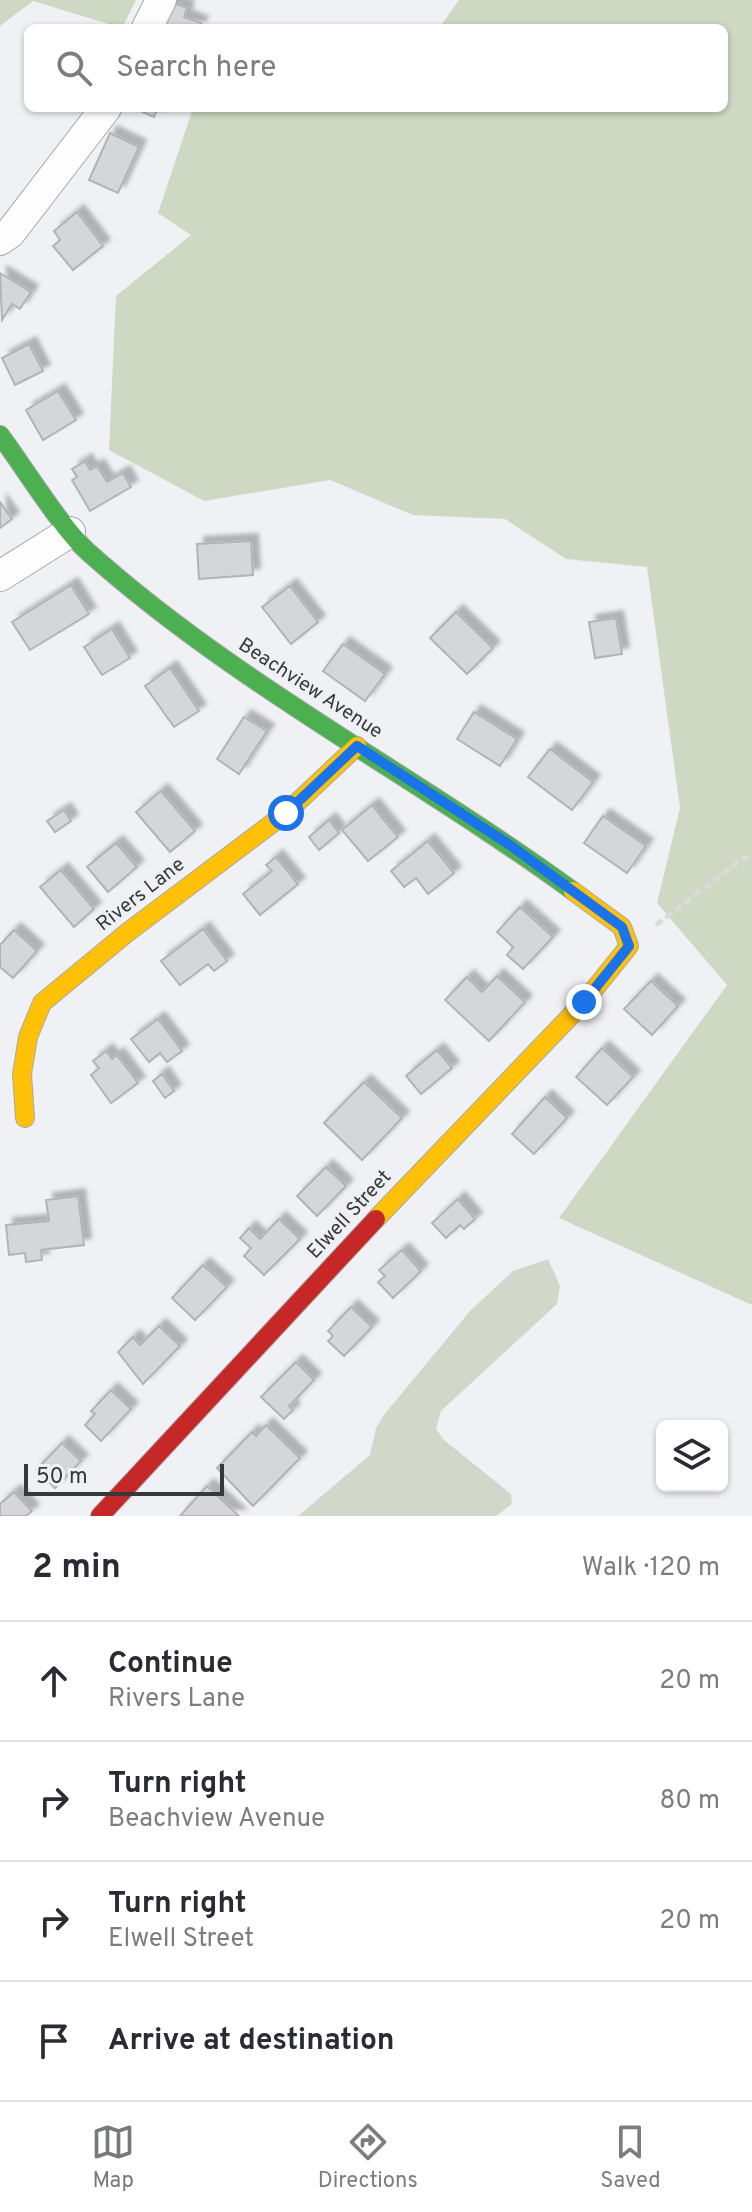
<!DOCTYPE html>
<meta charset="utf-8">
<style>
body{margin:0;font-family:Overpass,sans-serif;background:#f7f7f7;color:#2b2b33}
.controls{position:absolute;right:24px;bottom:24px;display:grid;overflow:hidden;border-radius:12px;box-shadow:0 2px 6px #0004}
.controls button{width:72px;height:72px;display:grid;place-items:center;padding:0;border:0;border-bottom:2px solid #e1e1e2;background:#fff;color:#2b2b33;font:40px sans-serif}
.scale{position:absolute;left:24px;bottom:20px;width:200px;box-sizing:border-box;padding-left:8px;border:4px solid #37383a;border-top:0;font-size:22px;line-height:28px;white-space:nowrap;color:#37383a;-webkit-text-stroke:6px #eff0f6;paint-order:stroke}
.stop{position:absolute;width:24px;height:24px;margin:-18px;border:6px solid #1a73e8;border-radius:50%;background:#fff}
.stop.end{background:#1a73e8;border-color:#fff;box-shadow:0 2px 8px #0008}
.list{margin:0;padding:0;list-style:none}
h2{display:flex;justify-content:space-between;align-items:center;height:104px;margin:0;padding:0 32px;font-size:34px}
h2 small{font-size:26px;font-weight:400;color:#7c7c81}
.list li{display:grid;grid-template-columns:52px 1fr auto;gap:24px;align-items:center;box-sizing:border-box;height:120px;padding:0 32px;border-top:2px solid #e1e1e2}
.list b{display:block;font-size:30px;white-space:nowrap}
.list p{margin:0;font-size:26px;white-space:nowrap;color:#7c7c81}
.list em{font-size:26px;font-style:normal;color:#7c7c81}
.icon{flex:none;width:44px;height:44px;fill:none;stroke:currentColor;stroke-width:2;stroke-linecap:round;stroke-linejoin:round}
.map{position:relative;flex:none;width:752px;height:1516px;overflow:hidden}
.search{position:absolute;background:#fff;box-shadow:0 2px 6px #0004;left:24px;right:24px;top:24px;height:88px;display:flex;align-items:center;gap:20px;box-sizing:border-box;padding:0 28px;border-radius:12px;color:#7c7c81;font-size:30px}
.sheet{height:584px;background:#fff}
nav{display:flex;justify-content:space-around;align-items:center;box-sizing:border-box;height:112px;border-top:2px solid #e1e1e2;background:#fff;font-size:22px;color:#7c7c81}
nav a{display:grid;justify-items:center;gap:4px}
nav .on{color:#78797b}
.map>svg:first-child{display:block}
.green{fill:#d1d8ca}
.forest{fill:#ced8c2}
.building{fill:#d5d6d9;stroke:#b3b3b6;stroke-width:2;filter:url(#shadow)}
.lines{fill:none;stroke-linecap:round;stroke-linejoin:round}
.street-casing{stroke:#a8a8ab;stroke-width:32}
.fast-casing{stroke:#a8a8ab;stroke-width:20}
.slow-casing{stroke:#a8a8ab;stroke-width:20}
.jam-casing{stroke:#a8a8ab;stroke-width:20}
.path{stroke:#dbdbdc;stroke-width:5;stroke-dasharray:8 4;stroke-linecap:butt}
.street{stroke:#fdfdfe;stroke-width:30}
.fast{stroke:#4caf50;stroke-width:18}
.slow{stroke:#ffc107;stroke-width:18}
.jam{stroke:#c62828;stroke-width:18}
.route{stroke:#1a73e8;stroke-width:10}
.labels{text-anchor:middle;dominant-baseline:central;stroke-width:6;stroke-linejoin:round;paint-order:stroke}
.street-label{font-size:20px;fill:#37383a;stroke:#eff0f6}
</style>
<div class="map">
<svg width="752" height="1516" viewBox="0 0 752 1516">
<defs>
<filter id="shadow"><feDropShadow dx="7" dy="-7" stdDeviation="2" flood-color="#0004"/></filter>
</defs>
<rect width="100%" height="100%" fill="#f0f1f5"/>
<!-- green -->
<polygon class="green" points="548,1259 560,1286 557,1304 441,1411 436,1429 444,1440 511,1494 512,1504 496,1516 298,1516 370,1455 376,1428 383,1416 470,1311 513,1271"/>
<!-- forest -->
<g class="forest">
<polygon points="0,0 136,0 122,28 33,1 0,26"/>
<polygon points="459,0 752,0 752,1305 559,1218 727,985 657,903 680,808 647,567 566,559 505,519 413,515 330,480 204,501 109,450 116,296 191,235 158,213 193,108 724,108 724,28 439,28"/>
</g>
<!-- building -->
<g class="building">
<polygon points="169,1 187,8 184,17 201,23 199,28 158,28"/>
<polygon points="134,108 158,108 154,117"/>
<polygon points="110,133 139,147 118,193 89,180"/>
<polygon points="77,212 103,246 73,270 53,246 60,240 54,231"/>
<polygon points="0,273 31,292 20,309 12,304 2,320"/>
<polygon points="29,344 43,371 15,385 2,358"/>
<polygon points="58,391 76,420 43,440 26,410"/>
<polygon points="85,461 90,470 97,466 107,482 123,473 131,487 90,511 72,480 77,477 72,469"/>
<polygon points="0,502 12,519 0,528"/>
<polygon points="251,541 253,575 199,579 197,544"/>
<polygon points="71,585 89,614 30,650 12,622"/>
<polygon points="290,586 318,622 291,644 262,607"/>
<polygon points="456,612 493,648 467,674 430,638"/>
<polygon points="616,618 622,654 595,658 589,622"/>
<polygon points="112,629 130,658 102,675 84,647"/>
<polygon points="343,644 385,674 365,701 323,671"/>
<polygon points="170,668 199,711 174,727 145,686"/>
<polygon points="474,712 517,739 500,766 457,739"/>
<polygon points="244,717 267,731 239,774 217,759"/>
<polygon points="550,749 593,782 572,810 528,777"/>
<polygon points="161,791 195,831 170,852 136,812"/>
<polygon points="372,805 398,837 368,861 342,830"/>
<polygon points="64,810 71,821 55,832 47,821"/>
<polygon points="603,816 646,846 627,873 584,843"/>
<polygon points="329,820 339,833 319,850 309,837"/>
<polygon points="428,841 454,873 428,894 416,878 404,887 391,871"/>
<polygon points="116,843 137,867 108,892 87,867"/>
<polygon points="276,857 298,884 260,915 243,894 272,871 266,865"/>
<polygon points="61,870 94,909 74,927 40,887"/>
<polygon points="520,907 553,937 523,969 507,955 513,947 497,932"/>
<polygon points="203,929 227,961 214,971 208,964 180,985 161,961"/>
<polygon points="14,930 37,951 13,978 0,967 0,945"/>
<polygon points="497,976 525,1002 489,1041 445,1000 467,977 482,992"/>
<polygon points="651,981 678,1006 652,1035 624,1009"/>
<polygon points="158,1019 182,1051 167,1062 160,1053 149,1062 131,1039"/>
<polygon points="602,1048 633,1077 607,1105 576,1077"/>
<polygon points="437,1050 452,1068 421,1094 406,1076"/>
<polygon points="106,1051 112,1059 117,1055 138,1083 111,1103 91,1075 99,1068 93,1061"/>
<polygon points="162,1074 174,1091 165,1098 153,1081"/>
<polygon points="364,1082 402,1118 362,1160 324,1123"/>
<polygon points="545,1097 567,1118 534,1154 512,1134"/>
<polygon points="326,1167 346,1186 317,1216 297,1196"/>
<polygon points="78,1196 84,1245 41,1250 42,1260 26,1262 25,1253 9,1255 6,1225 49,1221 46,1200"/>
<polygon points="458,1199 475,1219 464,1229 460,1225 446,1238 432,1223"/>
<polygon points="279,1219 300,1239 264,1275 244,1256 251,1248 240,1238 249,1228 260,1239"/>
<polygon points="402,1250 421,1271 393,1298 378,1282 385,1276 379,1270"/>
<polygon points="203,1265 227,1287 195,1320 172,1298"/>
<polygon points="351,1307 372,1327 344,1356 328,1341 333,1336 328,1331"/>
<polygon points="159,1326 180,1346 143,1384 118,1352 133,1337 140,1345"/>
<polygon points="296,1362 314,1380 289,1406 293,1410 284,1419 261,1397"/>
<polygon points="111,1390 131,1409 101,1441 85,1425 95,1414 91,1411"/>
<polygon points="266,1425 300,1458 253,1506 217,1468 252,1432 256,1436"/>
<polygon points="62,1443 81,1461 55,1488 36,1470"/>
<polygon points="207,1486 239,1516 180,1516"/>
<polygon points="14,1492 32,1511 26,1516 0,1516 0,1504"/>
</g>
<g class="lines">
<!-- street casing -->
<g class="street-casing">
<g id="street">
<polyline points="147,28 161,0"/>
<polyline points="0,240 10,233 106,108"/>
<polyline points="0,576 70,532"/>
</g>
</g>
<!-- fast casing -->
<g class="fast-casing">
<path id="fast" d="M0 435C24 467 60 526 87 551 234 683 414 775 573 891"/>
</g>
<!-- slow casing -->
<g class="slow-casing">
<g id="slow">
<polyline points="25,1118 22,1074 28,1037 42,1003 128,932 286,813 357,746"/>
<polyline points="376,1219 584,1002 629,946 622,927 573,891"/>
</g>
</g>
<!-- jam casing -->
<g class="jam-casing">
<polyline id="jam" points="100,1516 376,1219"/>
</g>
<!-- path -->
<polyline class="path" points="656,925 741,860 752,856"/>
<!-- street -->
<use href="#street" class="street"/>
<!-- fast -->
<use href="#fast" class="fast"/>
<!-- slow -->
<use href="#slow" class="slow"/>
<!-- jam -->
<use href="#jam" class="jam"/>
</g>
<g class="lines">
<!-- route -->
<polyline class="route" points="286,813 357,746 510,845 622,927 629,946 584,1002"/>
</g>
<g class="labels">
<!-- street labels -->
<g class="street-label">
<text transform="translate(310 689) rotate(33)">Beachview Avenue</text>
<text transform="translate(141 895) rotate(-38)">Rivers Lane</text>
<text transform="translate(350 1215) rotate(-47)">Elwell Street</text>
</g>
</g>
</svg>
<div class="controls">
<button><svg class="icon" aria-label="layers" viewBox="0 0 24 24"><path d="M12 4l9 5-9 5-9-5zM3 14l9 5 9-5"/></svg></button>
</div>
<div class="scale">50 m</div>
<div class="stop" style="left:286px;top:813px"></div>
<div class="stop end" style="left:584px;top:1002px"></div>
<div class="search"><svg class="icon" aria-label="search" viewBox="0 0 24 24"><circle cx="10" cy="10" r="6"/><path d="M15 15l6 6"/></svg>Search here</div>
</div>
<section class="sheet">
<h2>2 min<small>Walk · 120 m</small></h2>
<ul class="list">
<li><svg class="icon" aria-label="ahead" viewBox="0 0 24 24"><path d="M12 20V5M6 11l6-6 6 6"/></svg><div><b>Continue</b><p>Rivers Lane</p></div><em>20 m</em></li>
<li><svg class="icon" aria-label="right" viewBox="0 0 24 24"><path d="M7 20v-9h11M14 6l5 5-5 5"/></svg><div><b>Turn right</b><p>Beachview Avenue</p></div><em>80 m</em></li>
<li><svg class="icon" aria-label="right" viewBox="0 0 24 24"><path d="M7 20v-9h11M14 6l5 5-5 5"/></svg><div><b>Turn right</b><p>Elwell Street</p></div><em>20 m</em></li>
<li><svg class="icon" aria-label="arrive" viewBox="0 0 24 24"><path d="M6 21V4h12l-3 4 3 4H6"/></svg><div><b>Arrive at destination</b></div></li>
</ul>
</section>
<nav>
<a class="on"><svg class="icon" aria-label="map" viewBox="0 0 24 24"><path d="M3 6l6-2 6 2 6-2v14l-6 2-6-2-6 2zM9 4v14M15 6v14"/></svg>Map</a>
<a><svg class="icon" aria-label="directions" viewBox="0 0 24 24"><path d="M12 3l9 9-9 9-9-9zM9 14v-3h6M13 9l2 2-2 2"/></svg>Directions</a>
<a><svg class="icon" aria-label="saved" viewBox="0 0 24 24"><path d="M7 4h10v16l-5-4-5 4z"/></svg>Saved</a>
</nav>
